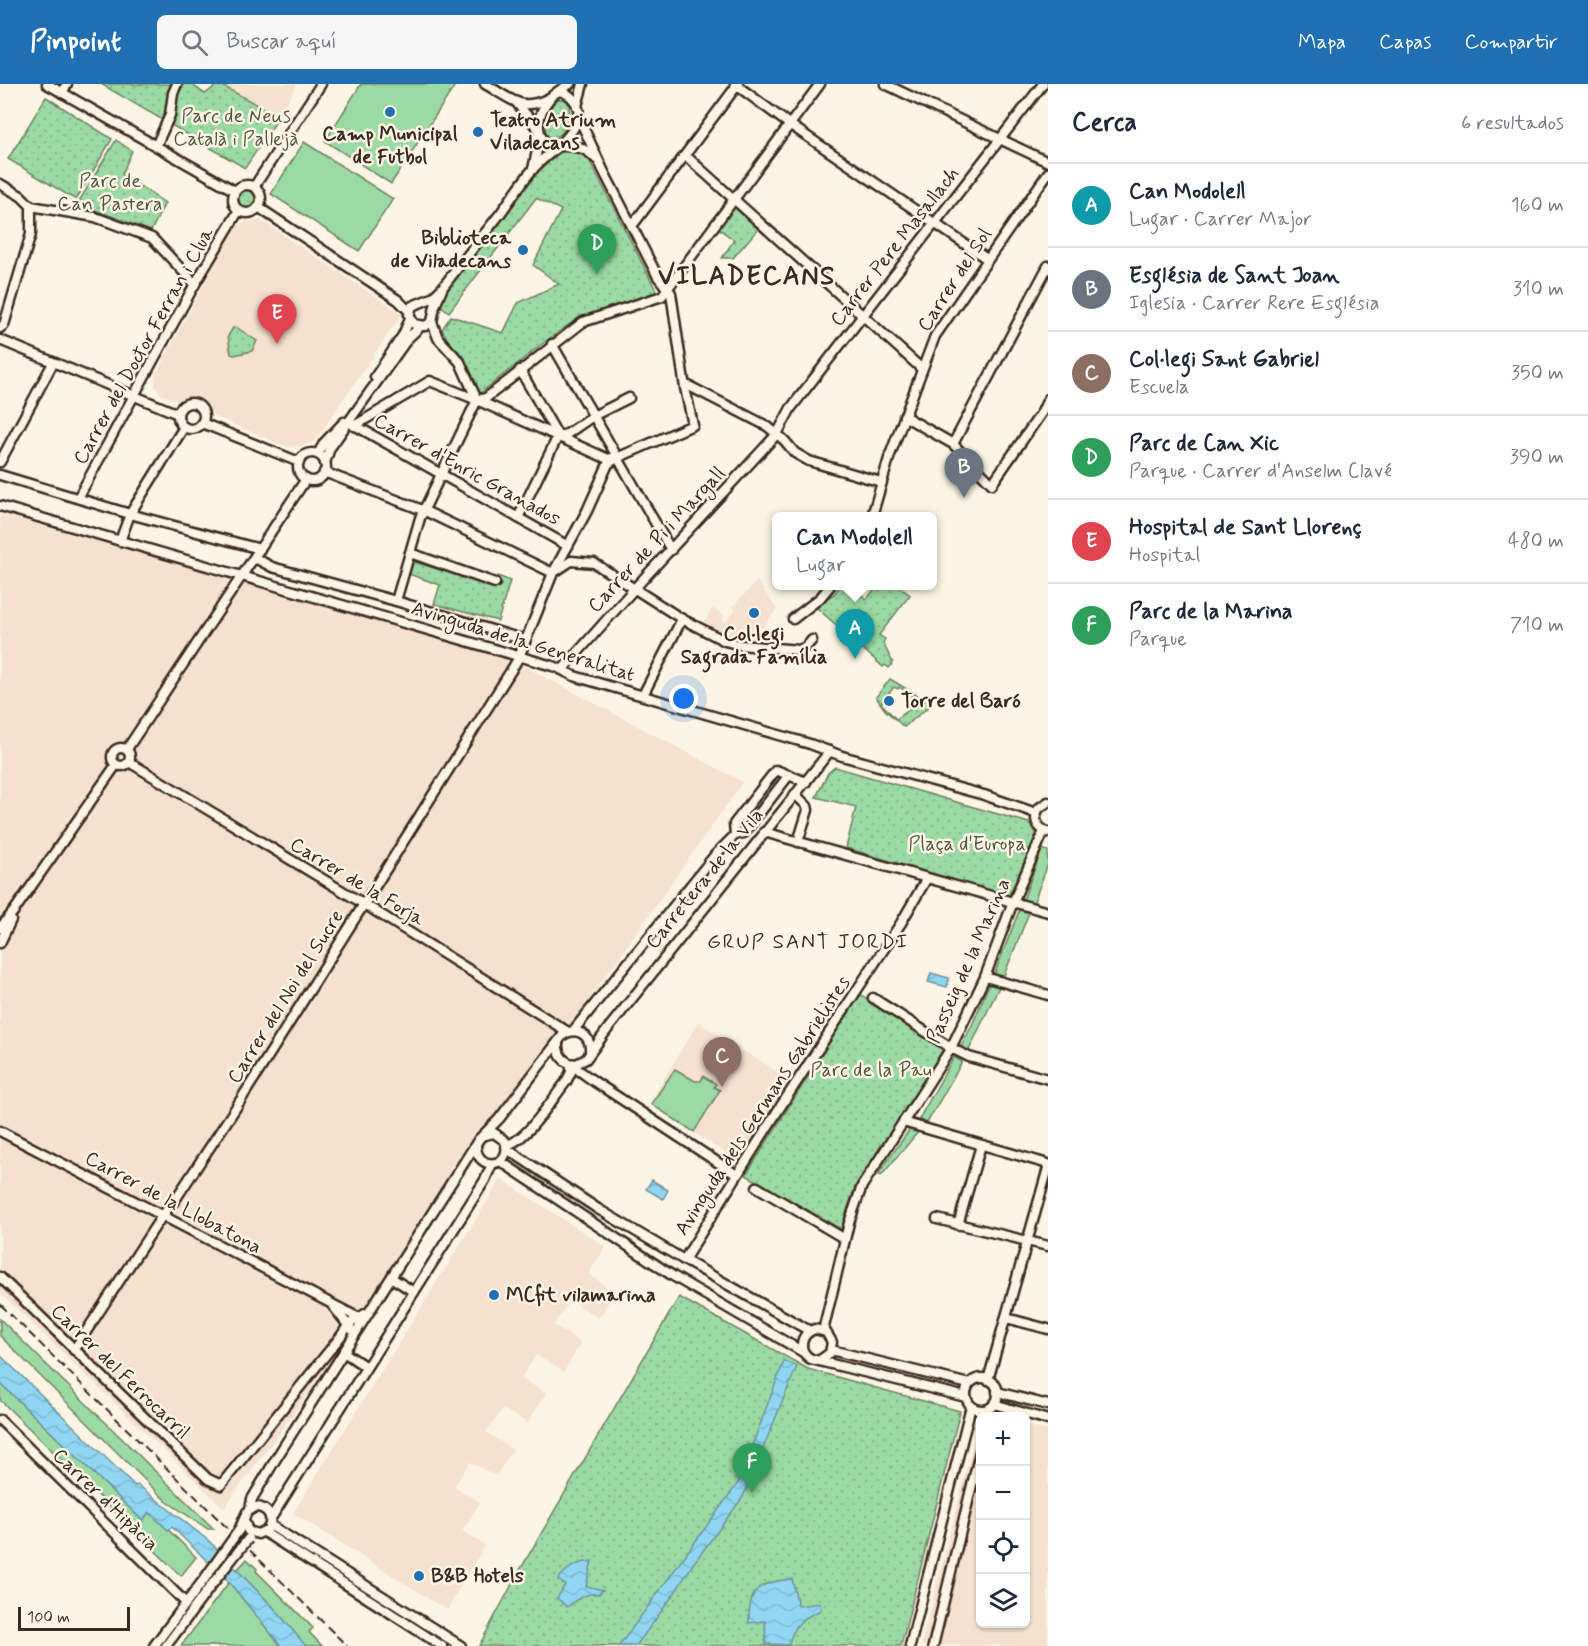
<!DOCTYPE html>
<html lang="es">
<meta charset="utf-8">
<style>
body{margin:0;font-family:Mynerve,sans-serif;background:#f6f6f7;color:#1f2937}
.controls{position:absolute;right:18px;bottom:18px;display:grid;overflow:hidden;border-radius:9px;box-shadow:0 2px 4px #0004}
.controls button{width:54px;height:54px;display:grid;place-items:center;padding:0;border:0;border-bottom:2px solid #e0e1e3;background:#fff;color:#1f2937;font:30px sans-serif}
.scale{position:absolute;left:18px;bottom:15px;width:112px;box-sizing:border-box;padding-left:6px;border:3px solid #3b2a1e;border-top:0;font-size:16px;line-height:21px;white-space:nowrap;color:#3b2a1e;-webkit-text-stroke:4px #fcf5e5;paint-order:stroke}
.you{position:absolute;left:684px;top:615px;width:21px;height:21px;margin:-15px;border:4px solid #fff;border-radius:50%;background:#1a73e8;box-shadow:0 0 0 9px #1a73e833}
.badge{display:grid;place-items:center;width:39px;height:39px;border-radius:50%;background:#1f6fb2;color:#fff;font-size:20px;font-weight:700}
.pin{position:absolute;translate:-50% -50px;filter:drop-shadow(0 2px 3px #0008)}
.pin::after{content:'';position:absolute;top:32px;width:21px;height:18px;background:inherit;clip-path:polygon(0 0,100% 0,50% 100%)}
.popup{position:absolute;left:772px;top:428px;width:165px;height:78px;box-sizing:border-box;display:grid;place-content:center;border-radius:9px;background:#fff;filter:drop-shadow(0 2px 4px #0005);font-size:20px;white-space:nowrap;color:#747a83}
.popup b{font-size:22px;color:#1f2937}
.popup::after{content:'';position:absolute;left:50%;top:100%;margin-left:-12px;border:12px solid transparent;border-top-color:#fff}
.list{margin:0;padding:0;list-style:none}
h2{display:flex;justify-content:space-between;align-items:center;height:78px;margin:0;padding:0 24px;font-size:26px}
h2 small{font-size:20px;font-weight:400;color:#747a83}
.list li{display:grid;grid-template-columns:39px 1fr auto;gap:18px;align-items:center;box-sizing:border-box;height:84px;padding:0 24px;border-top:2px solid #e0e1e3}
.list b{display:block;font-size:22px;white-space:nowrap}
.list p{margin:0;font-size:20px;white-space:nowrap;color:#747a83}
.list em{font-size:20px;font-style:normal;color:#747a83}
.icon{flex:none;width:33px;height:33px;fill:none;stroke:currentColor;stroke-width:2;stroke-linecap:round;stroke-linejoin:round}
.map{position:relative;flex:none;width:1048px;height:1562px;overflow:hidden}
header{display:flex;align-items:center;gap:36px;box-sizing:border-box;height:84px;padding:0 30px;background:#1f6fb2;color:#fff}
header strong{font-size:28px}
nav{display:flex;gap:33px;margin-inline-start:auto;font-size:21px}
.search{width:420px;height:54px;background:#f6f6f7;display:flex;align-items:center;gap:15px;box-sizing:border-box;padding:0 21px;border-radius:9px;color:#747a83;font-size:22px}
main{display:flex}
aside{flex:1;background:#fff}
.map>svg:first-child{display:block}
.built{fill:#f5e1ce}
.grass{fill:#9cdaa3;stroke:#6c8260;stroke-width:1.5}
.park{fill:url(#park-dots);stroke:#6c8260;stroke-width:1.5;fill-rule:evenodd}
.water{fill:url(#water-waves);stroke:#6e919d;stroke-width:1.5}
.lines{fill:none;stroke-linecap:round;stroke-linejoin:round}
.minor-casing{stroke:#3b2a1e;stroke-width:13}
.minor{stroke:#fcf5e5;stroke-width:8}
.rail{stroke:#3b2a1e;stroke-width:2;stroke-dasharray:9 4.5;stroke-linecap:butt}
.minor-bridge-casing{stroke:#3b2a1e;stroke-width:13;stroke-linecap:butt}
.minor-bridge{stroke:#fcf5e5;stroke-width:8}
.poi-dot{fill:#1f6fb2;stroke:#fcf5e5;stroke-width:2}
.labels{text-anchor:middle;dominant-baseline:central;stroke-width:5;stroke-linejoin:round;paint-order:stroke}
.park-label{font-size:20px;fill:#53563f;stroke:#fcf5e5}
.poi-label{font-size:20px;font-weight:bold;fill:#3b2a1e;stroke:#fcf5e5;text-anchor:start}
.street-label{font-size:20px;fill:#3b2a1e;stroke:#fcf5e5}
.neighbourhood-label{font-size:21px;letter-spacing:1.5px;fill:#3b2a1e;stroke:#fcf5e5}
.district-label{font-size:26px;font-weight:bold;letter-spacing:1.5px;fill:#3b2a1e;stroke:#fcf5e5}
</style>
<header>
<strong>Pinpoint</strong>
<div class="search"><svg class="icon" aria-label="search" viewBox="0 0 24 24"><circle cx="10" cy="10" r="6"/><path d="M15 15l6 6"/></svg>Buscar aquí</div>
<nav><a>Mapa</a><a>Capas</a><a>Compartir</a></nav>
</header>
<main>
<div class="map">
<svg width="1048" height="1562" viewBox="0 0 1048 1562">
<defs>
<pattern id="park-dots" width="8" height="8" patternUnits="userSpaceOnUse" patternTransform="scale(1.5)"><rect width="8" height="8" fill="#9cdaa3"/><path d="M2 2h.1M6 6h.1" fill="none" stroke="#87bb8c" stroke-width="1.8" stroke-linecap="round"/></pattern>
<pattern id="water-waves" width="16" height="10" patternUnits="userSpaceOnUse" patternTransform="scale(1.5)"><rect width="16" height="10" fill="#90d6f2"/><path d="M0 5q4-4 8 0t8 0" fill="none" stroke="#7db8cf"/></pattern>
</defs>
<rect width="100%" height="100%" fill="#fcf5e5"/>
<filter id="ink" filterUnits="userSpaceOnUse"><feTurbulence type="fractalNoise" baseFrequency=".0167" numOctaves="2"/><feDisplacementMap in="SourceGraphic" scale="12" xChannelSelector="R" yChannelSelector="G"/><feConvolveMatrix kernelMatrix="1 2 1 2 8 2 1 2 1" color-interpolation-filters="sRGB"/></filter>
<g filter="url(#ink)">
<!-- built -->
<g class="built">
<polygon points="219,0 297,0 279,33"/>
<polygon points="260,136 402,230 315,357 303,362 287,363 216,333 213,331 208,321 195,313 185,313 177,317 161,310 155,302 156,290 232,147 235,143 247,137 253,138"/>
<polygon points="0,430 515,577 743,698 365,1232 224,1424 0,1209"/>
<polygon points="757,497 777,525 753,557 737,555 703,540 712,524 724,531 723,536 726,538 735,526 732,523"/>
<polygon points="698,938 790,996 740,1078 649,1020"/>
<polygon points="501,1095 606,1163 588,1190 614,1208 599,1234 570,1216 554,1241 581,1259 564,1288 536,1271 521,1294 546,1309 528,1339 503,1325 486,1348 513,1366 496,1392 470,1378 454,1403 480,1418 462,1447 485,1461 447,1526 293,1429"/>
<polygon points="981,1330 992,1332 981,1332 981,1540 1026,1540 1026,1341 1048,1347 1048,1562 921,1562"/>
</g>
<!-- grass -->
<g class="grass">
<polygon points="361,0 456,0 391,100 325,57"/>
<polygon points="304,58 393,115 359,167 271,110"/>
<polygon points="1042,765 1048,767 1048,780 1033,820 1023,816"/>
<polygon points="1021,822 1030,826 1003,894 994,891"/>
<polygon points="990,898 999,903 968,968 960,965 973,939"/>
<polygon points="954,973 962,978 927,1039 919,1035"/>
<polygon points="675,985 695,997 701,997 703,992 716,1000 714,1003 720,1006 694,1048 651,1020"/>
<polygon points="910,1045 918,1048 881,1092 878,1090"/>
<polygon points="0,1235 214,1445 208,1445 166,1417 0,1252"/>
<polygon points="0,1299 140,1434 147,1425 196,1473 181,1492 0,1316"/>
<polygon points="247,1475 257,1485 256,1487 313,1544 309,1548 322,1562 305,1562 273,1523 237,1486"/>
<polygon points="229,1498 281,1562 181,1562"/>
</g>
<!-- park -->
<g class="park">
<polygon points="101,0 191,0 205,10 219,0 279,33 245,84"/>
<polygon points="46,13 112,55 76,116 8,75"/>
<path d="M558 15 567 16C574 31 567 50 552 55L544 49C542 36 547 24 558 15Z"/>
<polygon points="116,56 132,67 122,90 165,119 151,147 95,126 75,124"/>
<polygon points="564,66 587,72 657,208 577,235 546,257 478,311 442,245 451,232 503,249 518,219 559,200 533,181 561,126 536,114 449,228 440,221 450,202 542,82"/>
<circle cx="247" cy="115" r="10"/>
<polygon points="734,121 759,144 733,174 722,174 734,156 718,144"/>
<polygon points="236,243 257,257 252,267 234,271 231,270 228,252 233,244"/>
<polygon points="411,477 493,502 498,492 510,497 498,537 434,520 440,501 406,489"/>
<polygon points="840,502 851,502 867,515 877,502 898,502 910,511 879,551 885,555 883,559 893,579 889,584 885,581 883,583 815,522 834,510"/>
<path d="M890 595 932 620 904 643 885 626 876 613ZM894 603 898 605 899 603 912 612 910 615 906 614 913 623 896 635 881 619Z"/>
<polygon points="835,683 1029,739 1037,749 1009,812 846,764 856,723 816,713 828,689"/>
<polygon points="860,910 943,966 855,1103 841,1145 746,1091"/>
<polygon points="679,1213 808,1285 960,1327 901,1562 479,1562 517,1491"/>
</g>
<!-- water -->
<g class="water">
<polygon points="931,889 949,894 947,903 928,898"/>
<polygon points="652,1096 668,1106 663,1115 646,1105"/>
<polygon points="0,1271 135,1402 138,1401 209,1457 273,1523 306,1562 281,1562 229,1498 172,1443 168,1446 149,1428 143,1437 140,1434 0,1299"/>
<polygon points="784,1277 797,1282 743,1413 693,1480 676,1507 636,1562 619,1562 738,1399"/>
<path d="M592 1477 586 1502 603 1506 599 1510C586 1508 577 1515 567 1523L557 1514 565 1501 558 1496C567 1483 577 1479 592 1477Z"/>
<path d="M792 1495 798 1522 820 1519 821 1526C800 1535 795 1540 788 1561L766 1560 765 1537 749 1539C748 1503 759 1499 792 1495Z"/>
</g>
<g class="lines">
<!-- minor casing -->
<g class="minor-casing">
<g id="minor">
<polyline points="47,0 235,107"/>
<path d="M485 0C510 14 521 29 549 14"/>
<polyline points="735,0 789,40 987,175"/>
<polyline points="885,0 1048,78"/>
<polyline points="62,9 67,0"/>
<polyline points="516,18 539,46"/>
<polyline points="577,22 583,0"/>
<polyline points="156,62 170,31 173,9 177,0"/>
<path d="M559 62C574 62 585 62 596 75"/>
<path d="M553 65C533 53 536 31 550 14 555 8 564 4 570 0"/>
<polyline points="686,72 922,285"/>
<polyline points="533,85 538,62 538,51"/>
<polyline points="0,100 21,112 31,122 31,150 4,241 0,244"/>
<circle cx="247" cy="115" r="14"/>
<polyline points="254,103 321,0"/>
<polyline points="31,122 95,133 152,154 195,200"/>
<polyline points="258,123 398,216 410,228"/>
<polyline points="632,142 738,0"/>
<path d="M443 203 435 222 432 238 425 242 414 240 409 231 412 222 432 214 443 203C462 178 481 154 500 130 511 115 521 99 533 85 547 69 572 56 578 34 581 21 571 9 559 7"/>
<polyline points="432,238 438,254 460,278 477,316"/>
<polyline points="0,256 178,330"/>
<polyline points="552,260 671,466"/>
<polyline points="520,286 558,352"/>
<polyline points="375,293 403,251 410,234"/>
<polyline points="689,302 767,342 784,356 795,369 809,377 881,398"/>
<polyline points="477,316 486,314 583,238 662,212 820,0"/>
<circle cx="191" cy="332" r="13"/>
<polyline points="904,332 953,360 992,400 1042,328 1048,315"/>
<polyline points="349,338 568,462"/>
<polyline points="202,339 299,378"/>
<polyline points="354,342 430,297 477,316 608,375 616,373"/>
<polyline points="953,360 1048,182"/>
<circle cx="312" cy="383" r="14"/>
<polyline points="318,370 324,359 344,338"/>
<polyline points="0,378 53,279"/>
<polyline points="325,379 330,364 408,254 421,242"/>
<polyline points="324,388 425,427 553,489 571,477 594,479 682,535 725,557 740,561 799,566 806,563 812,556"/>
<polyline points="0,391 130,430 260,465"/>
<polyline points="78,414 195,200 239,126"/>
<polyline points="0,422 556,583 574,592 810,660 842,672 984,711 1036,729"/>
<polyline points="872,432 890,371 935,252 1048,89"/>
<polyline points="518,434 558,352 567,350 593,332 629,314"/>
<polyline points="120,457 130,430 184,343"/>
<polyline points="410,469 495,499"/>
<polyline points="255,474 272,483 396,517 525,556"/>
<polyline points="396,517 420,434 477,316"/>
<polyline points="793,535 820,514 830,502"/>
<polyline points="563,585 634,505 777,350 791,324 1043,0"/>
<polyline points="643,611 682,535"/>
<circle cx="121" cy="673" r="9"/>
<polyline points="127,665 306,395"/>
<polyline points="129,678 364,820 568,948"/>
<polyline points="795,710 807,722 808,726 798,758"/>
<polyline points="764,748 1048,828"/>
<path d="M1047 748C1036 743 1033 734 1039 724L1048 718"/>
<polyline points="735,751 734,740 776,686 806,698"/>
<polyline points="0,844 14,827 116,681"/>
<polyline points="0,859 11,836"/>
<polyline points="985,893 1048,911"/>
<polyline points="873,914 951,964 969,973 1048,995"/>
<polyline points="573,947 715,771 735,751 744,749 789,691"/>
<path d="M558 958C557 971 564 980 576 980L586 975 607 946 830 667"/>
<polyline points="574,980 577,985 595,998 737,1091"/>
<polyline points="903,1038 1048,1080"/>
<polyline points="0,1047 359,1234"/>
<path d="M476 1061C476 1089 514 1083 505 1057L494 1049 485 1051"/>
<path d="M506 1061C526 1058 553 1014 566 998L571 988V980"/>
<polyline points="507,1065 598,1125 684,1176 810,1247"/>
<polyline points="500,1077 673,1192 803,1268"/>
<polyline points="757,1103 845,1155"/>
<polyline points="937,1135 1048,1162"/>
<polyline points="958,1141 981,1061"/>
<polyline points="684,1176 777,1028 901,839 927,794"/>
<polyline points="0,1193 208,1395 221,1401 341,1252 349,1240 365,1230"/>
<polyline points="392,1194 414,1208"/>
<polyline points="333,1222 351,1245"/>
<polyline points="1006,1234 1048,1245"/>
<polyline points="823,1247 849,1139 862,1102 951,964 985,893 1013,818 1044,747"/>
<polyline points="74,1266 162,1132 175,1116 235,1025 512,585 519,573 553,489 587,427 608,380 619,373 693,341 685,304 671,209 658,193 603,86 578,32"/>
<polyline points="831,1266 969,1300"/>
<polyline points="345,1269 366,1283"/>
<path d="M820 1276 830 1269 832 1258 826 1248 815 1245C800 1250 797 1267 811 1275L966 1313"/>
<circle cx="982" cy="1310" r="16"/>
<polyline points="988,1296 1048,1084"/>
<polyline points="997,1308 1048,1321"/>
<polyline points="994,1320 1048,1336"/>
<polyline points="0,1336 186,1519"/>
<path d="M250 1425 252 1415 277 1373 479 1055 499 1035 563 951C577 942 591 951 590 967"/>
<polyline points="271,1434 485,1096 492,1080"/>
<polyline points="270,1441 461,1562"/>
<path d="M239 1446 247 1428 255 1423C268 1423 274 1434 268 1445L258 1450 248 1447 244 1436"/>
<polyline points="264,1448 442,1562"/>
<polyline points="154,1562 205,1494"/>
<polyline points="166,1562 213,1499"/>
<polyline points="910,1562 971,1322"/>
<polyline points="933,1562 981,1364"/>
</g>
</g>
<!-- minor -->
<use href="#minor" class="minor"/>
<!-- rail -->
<polyline class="rail" points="0,1220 347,1562"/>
<!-- minor-bridge casing -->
<g class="minor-bridge-casing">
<g id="minor-bridge">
<polyline points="205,1494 239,1446"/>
<polyline points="213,1499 248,1455"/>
</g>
</g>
<!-- minor-bridge -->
<use href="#minor-bridge" class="minor-bridge"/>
</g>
</g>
<!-- markers -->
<g class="poi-dot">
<circle cx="390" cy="28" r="6"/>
<circle cx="478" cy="48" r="6"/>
<circle cx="523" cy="166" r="6"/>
<circle cx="754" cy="529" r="6"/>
<circle cx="889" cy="617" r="6"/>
<circle cx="494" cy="1211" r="6"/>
<circle cx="419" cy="1492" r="6"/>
</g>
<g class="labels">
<!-- park labels -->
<g class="park-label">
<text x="236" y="32">Parc de Neus<tspan x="236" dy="23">Català i Pallejà</tspan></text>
<text x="110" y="97">Parc de<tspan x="110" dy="23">Can Pastera</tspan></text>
<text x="967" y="760">Plaça d'Europa</text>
<text x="871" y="986">Parc de la Pau</text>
</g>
<!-- poi labels -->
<g class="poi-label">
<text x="490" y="36">Teatro Atrium<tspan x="490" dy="23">Viladecans</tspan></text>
<text x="390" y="50" text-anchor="middle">Camp Municipal<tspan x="390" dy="23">de Futbol</tspan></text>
<text x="511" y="154" text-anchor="end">Biblioteca<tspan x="511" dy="23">de Viladecans</tspan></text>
<text x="754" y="550" text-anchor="middle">Col·legi<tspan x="754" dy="23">Sagrada Família</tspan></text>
<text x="901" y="617">Torre del Baró</text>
<text x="506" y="1211">MCfit vilamarina</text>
<text x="431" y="1492">B&amp;B Hotels</text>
</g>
<!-- street labels -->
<g class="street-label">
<text transform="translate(895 163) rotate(-52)">Carrer Pere Masallach</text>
<text transform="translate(955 196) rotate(-57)">Carrer del Sol</text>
<text transform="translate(144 262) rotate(-61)">Carrer del Doctor Ferran i Clua</text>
<text transform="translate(467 386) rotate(29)">Carrer d'Enric Granados</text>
<text transform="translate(657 456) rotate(-47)">Carrer de Pi i Margall</text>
<text transform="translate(523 558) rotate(17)">Avinguda de la Generalitat</text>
<text transform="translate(705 795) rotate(-51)">Carretera de la Vila</text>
<text transform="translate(357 798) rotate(31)">Carrer de la Forja</text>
<text transform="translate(969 877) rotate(-66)">Passeig de la Marina</text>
<text transform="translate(286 913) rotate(-58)">Carrer del Noi del Sucre</text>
<text transform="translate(763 1022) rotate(-57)">Avinguda dels Germans Gabrielistes</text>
<text transform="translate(173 1119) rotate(28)">Carrer de la Llobatona</text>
<text transform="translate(120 1288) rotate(44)">Carrer del Ferrocarril</text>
<text transform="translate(105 1416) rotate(44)">Carrer d'Hipàcia</text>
</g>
<!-- neighbourhood labels -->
<g class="neighbourhood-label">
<text x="808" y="858">GRUP SANT JORDI</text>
</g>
<!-- district labels -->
<g class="district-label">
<text x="747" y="193">VILADECANS</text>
</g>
</g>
</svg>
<div class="controls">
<button>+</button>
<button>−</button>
<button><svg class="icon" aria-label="locate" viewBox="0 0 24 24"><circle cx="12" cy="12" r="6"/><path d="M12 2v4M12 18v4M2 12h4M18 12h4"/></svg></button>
<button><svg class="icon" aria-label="layers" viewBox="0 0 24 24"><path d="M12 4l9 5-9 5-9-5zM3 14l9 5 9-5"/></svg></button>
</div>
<div class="scale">100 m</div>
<div class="you"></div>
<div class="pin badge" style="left:855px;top:575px;background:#0f9aa8">A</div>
<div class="popup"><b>Can Modolell</b>Lugar</div>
<div class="pin badge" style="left:964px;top:414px;background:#6b7280">B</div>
<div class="pin badge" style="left:722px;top:1003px;background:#8d6e63">C</div>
<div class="pin badge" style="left:597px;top:190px;background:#2e9e5b">D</div>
<div class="pin badge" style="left:277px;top:260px;background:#e0444e">E</div>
<div class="pin badge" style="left:752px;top:1409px;background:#2e9e5b">F</div>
</div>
<aside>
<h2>Cerca<small>6 resultados</small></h2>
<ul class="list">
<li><span class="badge" style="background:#0f9aa8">A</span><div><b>Can Modolell</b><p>Lugar · Carrer Major</p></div><em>160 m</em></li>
<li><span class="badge" style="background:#6b7280">B</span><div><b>Església de Sant Joan</b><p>Iglesia · Carrer Rere Església</p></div><em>310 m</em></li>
<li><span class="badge" style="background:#8d6e63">C</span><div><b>Col·legi Sant Gabriel</b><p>Escuela</p></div><em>350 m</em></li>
<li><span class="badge" style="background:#2e9e5b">D</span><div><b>Parc de Can Xic</b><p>Parque · Carrer d'Anselm Clavé</p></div><em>390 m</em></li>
<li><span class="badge" style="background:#e0444e">E</span><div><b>Hospital de Sant Llorenç</b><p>Hospital</p></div><em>480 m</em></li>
<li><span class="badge" style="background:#2e9e5b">F</span><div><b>Parc de la Marina</b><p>Parque</p></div><em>710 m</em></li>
</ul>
</aside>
</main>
